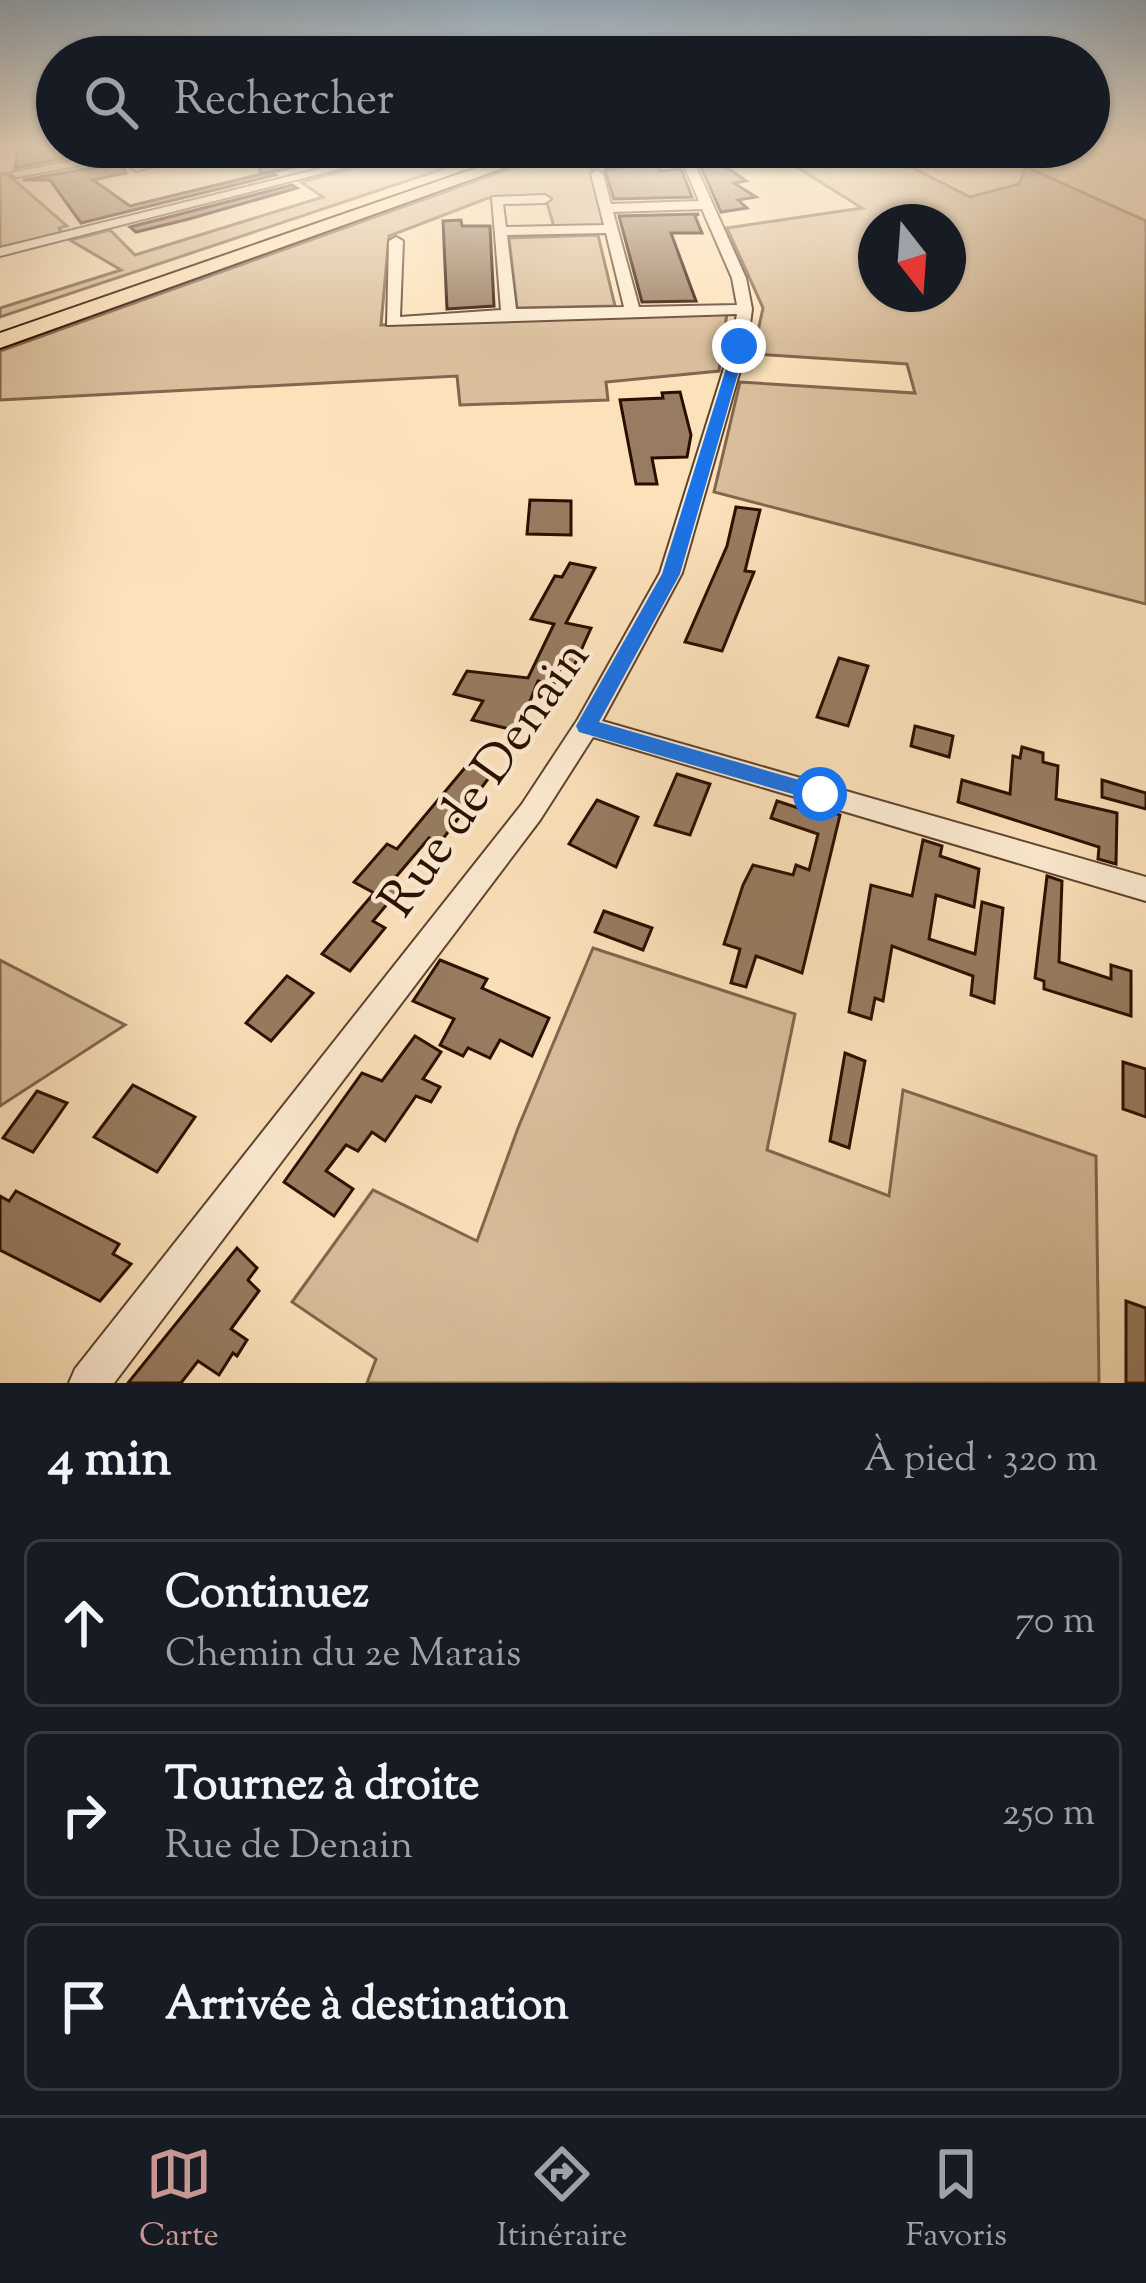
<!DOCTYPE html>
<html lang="fr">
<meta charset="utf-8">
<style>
body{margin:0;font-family:"Sorts Mill Goudy",serif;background:#20242c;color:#f1f3f6}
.compass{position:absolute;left:858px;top:204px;width:108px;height:108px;border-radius:50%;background:#171b24;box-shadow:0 3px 9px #0004;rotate:163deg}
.stop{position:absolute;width:36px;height:36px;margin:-27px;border:9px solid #1a73e8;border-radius:50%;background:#fff}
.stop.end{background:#1a73e8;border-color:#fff;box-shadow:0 3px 12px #0008}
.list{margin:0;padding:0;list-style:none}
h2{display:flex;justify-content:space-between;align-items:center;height:156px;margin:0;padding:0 48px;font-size:51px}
h2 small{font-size:39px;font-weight:400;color:#9ea1a6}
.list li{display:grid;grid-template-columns:78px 1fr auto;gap:36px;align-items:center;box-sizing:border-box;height:168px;margin:0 24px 24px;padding:0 24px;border:3px solid #363941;border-radius:18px}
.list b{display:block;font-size:45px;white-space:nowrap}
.list p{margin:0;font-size:39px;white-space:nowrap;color:#9ea1a6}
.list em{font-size:39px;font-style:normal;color:#9ea1a6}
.icon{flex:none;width:66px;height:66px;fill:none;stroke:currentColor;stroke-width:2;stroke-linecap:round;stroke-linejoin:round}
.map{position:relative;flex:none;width:1146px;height:1383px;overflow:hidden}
.search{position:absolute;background:#171b24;box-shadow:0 3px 9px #0004;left:36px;right:36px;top:36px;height:132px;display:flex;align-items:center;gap:30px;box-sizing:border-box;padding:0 42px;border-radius:66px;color:#9ea1a6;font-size:45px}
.sheet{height:732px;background:#171b24}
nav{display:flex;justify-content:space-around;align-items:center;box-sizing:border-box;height:168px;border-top:3px solid #363941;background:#171b24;font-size:33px;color:#9ea1a6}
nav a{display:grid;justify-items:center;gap:6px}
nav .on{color:#c59692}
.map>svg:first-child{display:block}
.green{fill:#d9be9b;stroke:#82664e;stroke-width:3;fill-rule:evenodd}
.building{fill:#987c61;stroke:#2c0e00;stroke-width:3}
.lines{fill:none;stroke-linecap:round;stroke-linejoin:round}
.minor-casing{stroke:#60432f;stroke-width:4}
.highway-casing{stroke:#2c0e00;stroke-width:4}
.minor{fill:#fdecd3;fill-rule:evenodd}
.highway{fill:#fce2bb;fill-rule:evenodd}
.route{fill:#1a73e8}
.labels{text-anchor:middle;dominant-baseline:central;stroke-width:9;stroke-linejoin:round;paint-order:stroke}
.street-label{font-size:51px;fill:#2c0e00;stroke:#fdecd3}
</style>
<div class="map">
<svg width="1146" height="1383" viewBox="0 0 1146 1383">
<rect width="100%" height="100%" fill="#fce2bb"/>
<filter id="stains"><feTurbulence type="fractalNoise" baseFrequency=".00167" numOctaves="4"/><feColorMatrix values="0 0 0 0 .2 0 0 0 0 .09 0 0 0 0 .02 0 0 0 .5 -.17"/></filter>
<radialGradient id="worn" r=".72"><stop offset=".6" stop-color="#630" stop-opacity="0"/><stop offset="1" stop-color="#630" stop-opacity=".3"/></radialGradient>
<!-- green -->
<g class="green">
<polygon points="429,149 502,149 0,317 0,308 121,270 70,240 110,230 135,255 323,197 301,182"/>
<polygon points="565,149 625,149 590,163 606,226 554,227 545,196 488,198 389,236 381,325 727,313 719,371 606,382 608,400 460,405 457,376 0,400 0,351"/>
<path d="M768 149H863L897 160 970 197 1019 184 1026 167 1146 221V604L714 492 740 382 915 393 907 364 753 354 763 308 727 228 862 208ZM876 222H948V294H876Z"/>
<polygon points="6,173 67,226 59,228 62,233 0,247 0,174"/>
<polygon points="598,235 615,306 517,308 509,238"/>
<polygon points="593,948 795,1014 767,1150 889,1196 903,1090 1096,1156 1099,1383 367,1383 376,1359 292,1302 373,1190 477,1241 518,1128"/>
<polygon points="0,960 125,1025 0,1106"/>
</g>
<!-- building -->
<g class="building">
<polygon points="34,149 81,151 107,149 15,168 17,152"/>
<polygon points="256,149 293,149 312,164 261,174"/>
<polygon points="631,149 651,149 660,171 681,169 692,197 614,199 605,170 637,165"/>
<polygon points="693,149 754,149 755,161 723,165 746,181 734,183 756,197 738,200 747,208 721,212"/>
<polygon points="120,163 126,173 93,180 130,206 270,172 275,175 81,223 50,180 23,180"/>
<polygon points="292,185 297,188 189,219 136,232 130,227"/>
<polygon points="699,214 695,216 702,233 671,233 696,301 642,302 619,216"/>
<polygon points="461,220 462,226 490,226 494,306 447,309 443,221"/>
<polygon points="680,392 691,435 687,457 652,458 657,484 636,484 620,400 663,398 662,393"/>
<polygon points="530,500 571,501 571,535 527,534"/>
<polygon points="736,507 760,510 745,571 754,572 722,651 685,642 727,546"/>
<polygon points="570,563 595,568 566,623 591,628 574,666 563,663 554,684 538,681 518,731 472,720 483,701 454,694 467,671 528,678 554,624 531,619 555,576 562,577"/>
<polygon points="839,658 868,666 848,726 817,717"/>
<polygon points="915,726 953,736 949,757 911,746"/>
<polygon points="1022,747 1043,753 1043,762 1058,766 1056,799 1117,813 1116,864 1098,859 1099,847 958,802 962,780 1010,794 1013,756 1020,758"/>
<polygon points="468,764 491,775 439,844 429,838 389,885 398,891 373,921 385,928 350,971 322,954 374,893 354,882 387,844 397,849"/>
<polygon points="677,774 710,784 690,835 655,825"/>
<polygon points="1102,780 1146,793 1146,809 1102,797"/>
<polygon points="597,800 638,817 616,867 569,844"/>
<polygon points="777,801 823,816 825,810 840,815 802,973 756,956 746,987 731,983 740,949 724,944 743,885 753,865 793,875 796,865 809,870 818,834 771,818"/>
<polygon points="923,840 942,846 940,856 979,869 974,907 936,895 929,939 975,954 982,902 1003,908 994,1003 971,995 973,976 892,946 883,1001 875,998 871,1019 849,1012 871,885 912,896"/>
<polygon points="1047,876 1062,881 1059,962 1111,979 1111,965 1131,971 1131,1016 1044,989 1044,981 1035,978"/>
<polygon points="604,911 652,928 643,950 595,932"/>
<polygon points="440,960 487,979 482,988 549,1018 532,1056 500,1040 490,1058 468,1048 463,1056 440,1045 454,1019 413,1001"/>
<polygon points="287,976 313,993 271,1041 246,1023"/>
<polygon points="415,1036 441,1052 423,1079 440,1087 431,1102 416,1096 385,1141 372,1132 358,1151 346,1145 326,1171 353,1189 334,1216 284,1182 362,1073 382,1081"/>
<polygon points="845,1053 865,1061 849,1148 830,1141"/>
<polygon points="1123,1062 1146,1069 1146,1117 1123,1109"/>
<polygon points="133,1085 195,1117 157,1172 94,1137"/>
<polygon points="37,1091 67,1103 33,1152 3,1138"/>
<polygon points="16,1191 119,1244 113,1254 131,1264 100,1301 0,1250 0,1196 9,1201"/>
<polygon points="237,1248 257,1268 248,1280 259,1291 231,1329 247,1340 237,1356 233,1353 219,1375 198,1361 181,1383 128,1383"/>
<polygon points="1126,1301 1146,1308 1146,1383 1126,1383"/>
</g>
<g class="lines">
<!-- minor casing -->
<g class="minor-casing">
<g id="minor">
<polygon points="115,149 126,149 139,164 156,161 162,164 136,171 121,158 17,177 11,173 117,152"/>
<polygon points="307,149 319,149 338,164 396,149 416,149 0,256 0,248 327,167"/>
<path d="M677 149H688L746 278 752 309 747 346 682 573 602 721 1146 877V901L593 737 540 820 114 1383H69L75 1369 522 804 578 719 660 573 731 346 737 314 387 325 389 241 396 237 403 241 400 317 501 310 492 197 545 195 551 199 545 203 503 204 506 227 604 225 591 174 597 170 603 174 611 204 699 201ZM702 209 732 278 737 305 639 307 613 212ZM606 233 624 307 516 309 507 235Z"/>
</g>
</g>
<!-- highway casing -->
<g class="highway-casing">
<polygon id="highway" points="531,149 556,149 0,348 0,333"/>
</g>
<!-- minor -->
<use href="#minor" class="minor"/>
<!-- highway -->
<use href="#highway" class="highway"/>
</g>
<!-- sky -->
<linearGradient id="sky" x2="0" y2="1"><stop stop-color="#93aabc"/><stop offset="0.43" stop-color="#fef2e0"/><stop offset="1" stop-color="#fef2e0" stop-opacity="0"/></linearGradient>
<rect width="1146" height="343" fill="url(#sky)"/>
<!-- route -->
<polygon class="route" points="739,342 746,346 680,574 599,722 827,788 831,794 820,802 579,732 576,726 662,574 733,346"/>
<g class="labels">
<!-- street labels -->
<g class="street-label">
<text transform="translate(487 780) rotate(-55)">Rue de Denain</text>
</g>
</g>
<rect width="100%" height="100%" filter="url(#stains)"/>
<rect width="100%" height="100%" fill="url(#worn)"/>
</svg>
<svg class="compass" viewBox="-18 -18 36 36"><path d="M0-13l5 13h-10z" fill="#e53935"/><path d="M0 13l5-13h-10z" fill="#9ea1a6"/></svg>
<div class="stop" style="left:820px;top:794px"></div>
<div class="stop end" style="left:739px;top:346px"></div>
<div class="search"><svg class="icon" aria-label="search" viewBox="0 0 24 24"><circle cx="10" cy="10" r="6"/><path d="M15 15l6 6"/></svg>Rechercher</div>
</div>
<section class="sheet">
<h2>4 min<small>À pied · 320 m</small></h2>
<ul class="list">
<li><svg class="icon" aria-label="ahead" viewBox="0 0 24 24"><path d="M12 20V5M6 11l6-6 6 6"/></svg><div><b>Continuez</b><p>Chemin du 2e Marais</p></div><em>70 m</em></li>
<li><svg class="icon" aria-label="right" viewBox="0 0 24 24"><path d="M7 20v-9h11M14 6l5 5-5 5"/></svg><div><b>Tournez à droite</b><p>Rue de Denain</p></div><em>250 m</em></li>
<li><svg class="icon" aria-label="arrive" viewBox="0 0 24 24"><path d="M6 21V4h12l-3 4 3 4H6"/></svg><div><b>Arrivée à destination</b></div></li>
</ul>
</section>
<nav>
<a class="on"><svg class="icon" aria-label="map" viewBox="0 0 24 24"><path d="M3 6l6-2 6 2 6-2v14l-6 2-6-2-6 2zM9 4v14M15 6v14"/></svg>Carte</a>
<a><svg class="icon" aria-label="directions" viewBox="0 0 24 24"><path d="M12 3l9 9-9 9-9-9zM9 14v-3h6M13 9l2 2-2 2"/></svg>Itinéraire</a>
<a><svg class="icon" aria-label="saved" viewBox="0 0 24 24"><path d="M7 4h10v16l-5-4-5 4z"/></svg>Favoris</a>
</nav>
